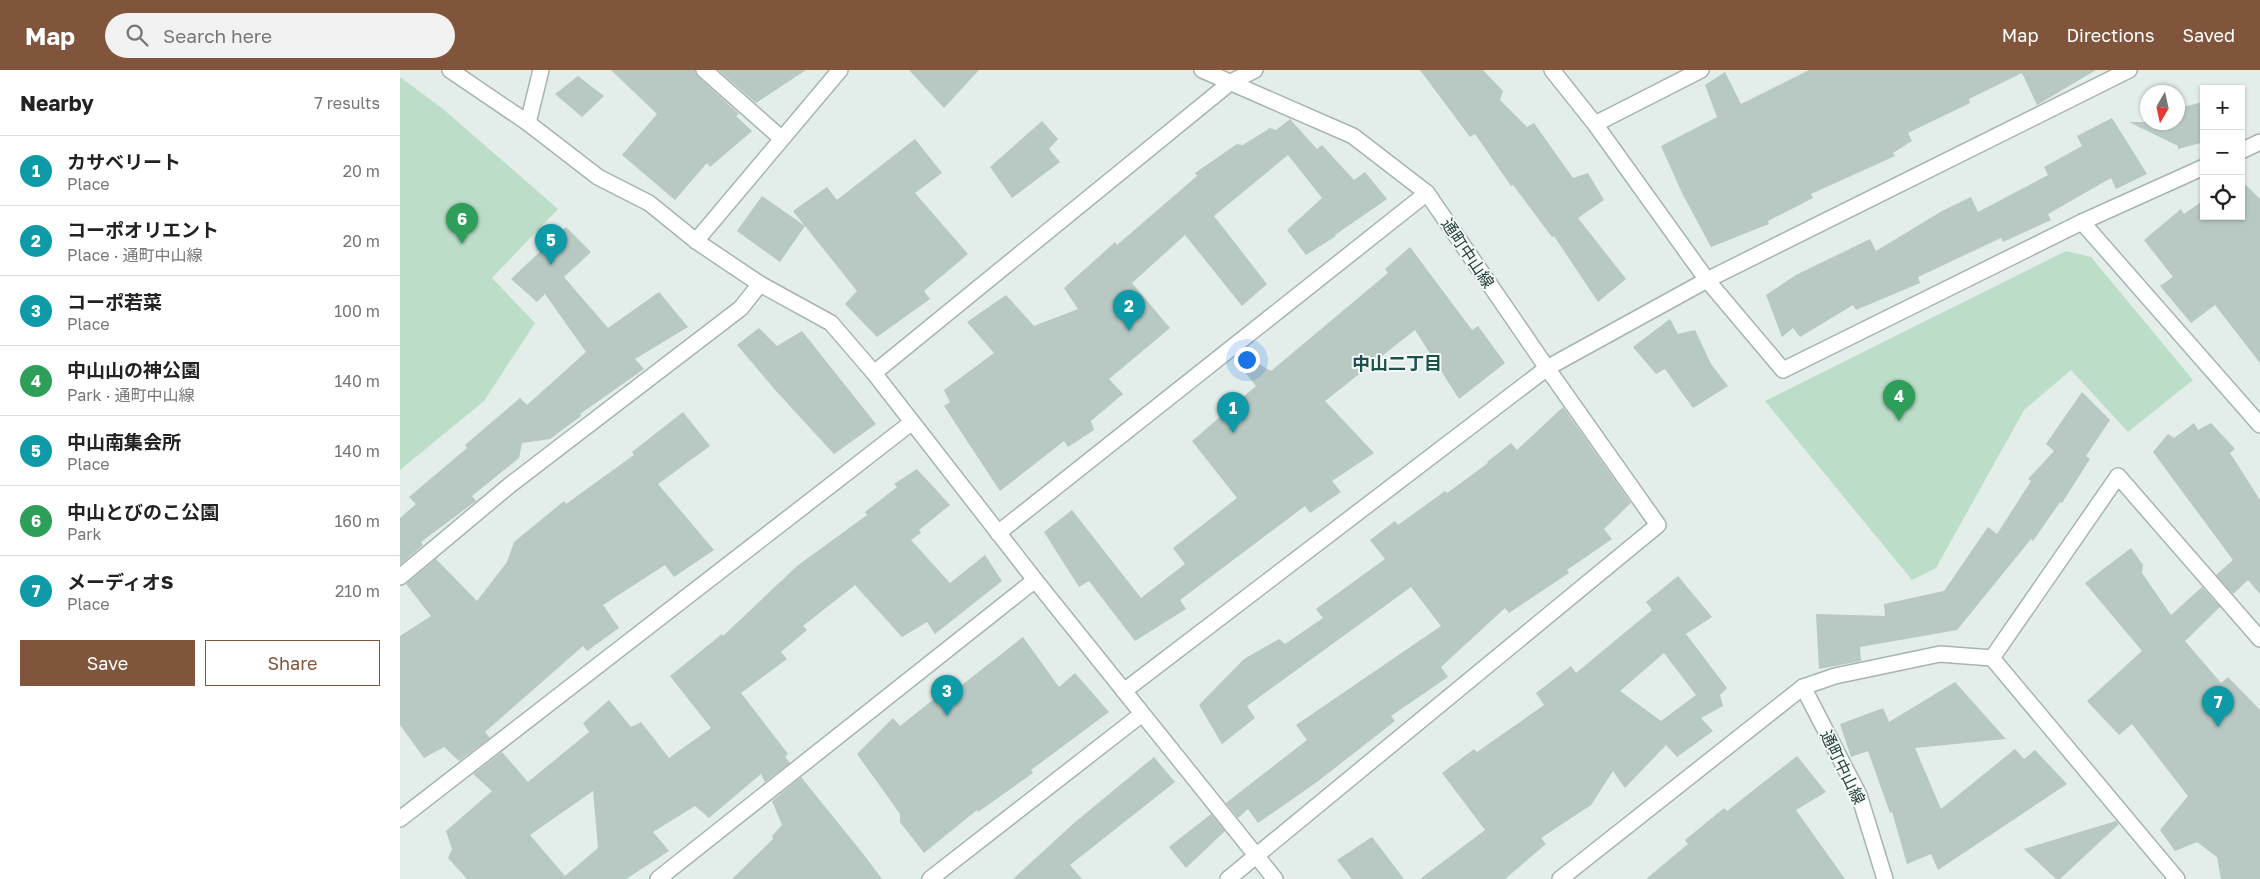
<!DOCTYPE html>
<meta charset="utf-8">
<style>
body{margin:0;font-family:"Golos Text","Noto Sans JP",sans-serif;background:#f2f2f2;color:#222}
.controls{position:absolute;right:15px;top:15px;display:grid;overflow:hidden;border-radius:0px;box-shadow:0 1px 4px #0004}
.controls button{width:45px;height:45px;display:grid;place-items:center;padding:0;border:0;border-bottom:1px solid #e0e0e0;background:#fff;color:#222;font:25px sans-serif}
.compass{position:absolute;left:1740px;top:15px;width:45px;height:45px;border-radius:50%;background:#fff;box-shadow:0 1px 4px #0004;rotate:189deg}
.you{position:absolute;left:846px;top:289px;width:18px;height:18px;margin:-12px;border:4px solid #fff;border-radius:50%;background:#1a73e8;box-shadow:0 0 0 8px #1a73e833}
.badge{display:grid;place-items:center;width:32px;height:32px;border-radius:50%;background:#80553c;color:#fff;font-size:16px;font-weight:700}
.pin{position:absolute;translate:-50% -41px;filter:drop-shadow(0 1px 2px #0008)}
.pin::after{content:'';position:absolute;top:26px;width:18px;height:15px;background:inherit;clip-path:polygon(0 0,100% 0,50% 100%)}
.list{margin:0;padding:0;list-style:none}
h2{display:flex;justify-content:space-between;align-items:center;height:65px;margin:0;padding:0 20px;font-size:21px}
h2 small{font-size:16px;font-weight:400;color:#767676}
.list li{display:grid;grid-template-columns:32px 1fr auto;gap:15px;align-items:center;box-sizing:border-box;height:70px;padding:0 20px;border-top:1px solid #e0e0e0}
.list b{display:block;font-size:19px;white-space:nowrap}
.list p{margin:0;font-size:16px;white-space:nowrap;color:#767676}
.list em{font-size:16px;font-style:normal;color:#767676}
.actions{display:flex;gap:10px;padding:15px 20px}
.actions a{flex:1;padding:11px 0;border:1px solid #80553c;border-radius:0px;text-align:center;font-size:18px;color:#80553c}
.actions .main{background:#80553c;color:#fff}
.icon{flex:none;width:28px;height:28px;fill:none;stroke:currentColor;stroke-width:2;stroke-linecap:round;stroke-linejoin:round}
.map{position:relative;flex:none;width:1860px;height:809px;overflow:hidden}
header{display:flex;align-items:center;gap:30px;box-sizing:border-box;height:70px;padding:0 25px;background:#80553c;color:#fff}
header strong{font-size:24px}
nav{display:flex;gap:28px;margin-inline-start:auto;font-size:18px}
.search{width:350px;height:45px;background:#f2f2f2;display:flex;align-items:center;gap:12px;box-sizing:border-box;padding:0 18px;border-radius:28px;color:#767676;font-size:19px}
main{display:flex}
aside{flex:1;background:#fff}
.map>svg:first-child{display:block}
.park{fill:#bcdec9}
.building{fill:#b8c8c3;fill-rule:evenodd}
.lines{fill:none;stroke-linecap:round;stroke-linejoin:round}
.minor-casing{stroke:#a6b5b2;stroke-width:18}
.minor{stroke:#fff;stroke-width:15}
.labels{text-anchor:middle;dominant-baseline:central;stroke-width:4;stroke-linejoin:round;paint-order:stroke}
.street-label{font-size:16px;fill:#233e3a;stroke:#f4f9f7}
.neighbourhood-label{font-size:18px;font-weight:bold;fill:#1e514b;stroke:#f4f9f7}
</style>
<header>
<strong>Map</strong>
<div class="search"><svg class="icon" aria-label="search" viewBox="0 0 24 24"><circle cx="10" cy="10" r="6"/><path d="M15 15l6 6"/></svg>Search here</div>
<nav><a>Map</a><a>Directions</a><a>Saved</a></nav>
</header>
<main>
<aside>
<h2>Nearby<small>7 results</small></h2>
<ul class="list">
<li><span class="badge" style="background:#0f9aa8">1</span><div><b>カサベリート</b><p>Place</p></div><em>20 m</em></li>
<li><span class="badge" style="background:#0f9aa8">2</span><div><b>コーポオリエント</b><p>Place · 通町中山線</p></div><em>20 m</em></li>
<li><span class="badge" style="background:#0f9aa8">3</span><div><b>コーポ若菜</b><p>Place</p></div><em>100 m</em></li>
<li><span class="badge" style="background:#2e9e5b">4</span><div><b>中山山の神公園</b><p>Park · 通町中山線</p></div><em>140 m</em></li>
<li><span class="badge" style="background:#0f9aa8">5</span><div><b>中山南集会所</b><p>Place</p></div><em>140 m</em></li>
<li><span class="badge" style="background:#2e9e5b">6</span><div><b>中山とびのこ公園</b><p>Park</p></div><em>160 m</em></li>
<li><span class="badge" style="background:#0f9aa8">7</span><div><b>メーディオS</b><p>Place</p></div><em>210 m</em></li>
</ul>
<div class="actions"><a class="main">Save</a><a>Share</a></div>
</aside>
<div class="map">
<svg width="1860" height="809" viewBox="0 0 1860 809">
<rect width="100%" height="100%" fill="#e3edea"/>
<!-- park -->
<g class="park">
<polygon points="0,7 43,39 158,139 92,208 135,253 84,331 0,400"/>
<polygon points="1666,181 1691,187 1793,310 1728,362 1671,300 1624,340 1536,498 1512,510 1365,331"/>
</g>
<!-- building -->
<g class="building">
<polygon points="211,0 295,0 298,7 339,44 336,46 352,61 310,97 307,93 275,130 222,85 257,44"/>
<polygon points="318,0 406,0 356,33"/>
<polygon points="509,0 579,0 544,38"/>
<polygon points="1020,0 1083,0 1103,21 1100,30 1127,57 1134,53 1173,108 1188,103 1204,130 1178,148 1226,209 1198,232 1154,166 1152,167 1113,115 1111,116 1075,64 1070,67"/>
<polygon points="1409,0 1696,0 1637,35 1622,3 1569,29 1570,33 1508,63 1512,71 1493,83 1495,86 1411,124 1413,128 1368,151 1369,154 1311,177 1282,123 1261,76 1317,47 1305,15 1325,2 1341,34"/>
<polygon points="178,6 204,26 182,47 155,24"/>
<polygon points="1804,32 1804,72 1778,79 1778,76 1729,52 1778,52 1778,38"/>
<polygon points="1712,48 1747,104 1716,119 1711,108 1648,144 1651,150 1603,172 1601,168 1518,207 1520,213 1456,240 1453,235 1400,267 1393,258 1382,267 1366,225 1396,205 1470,169 1476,181 1542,141 1571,127 1578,142 1648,105 1644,97 1682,76 1677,66"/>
<polygon points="890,49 917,79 922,75 954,110 965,102 987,129 935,165 936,166 906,185 887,160 922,128 888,85 814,146 867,214 842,236 785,165 732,213 770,258 709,309 723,324 691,351 694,360 668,377 664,371 600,421 544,336 550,332 544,320 594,283 567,252 606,225 634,256 678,239 664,218 715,172 717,175 797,106 795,103 837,74 843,75 870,58 876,60"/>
<polygon points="642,51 658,69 649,79 660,92 612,128 590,97"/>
<polygon points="515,69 542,103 515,123 568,184 524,221 530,229 477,267 445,234 457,221 405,156 380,192 337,161 362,126 405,156 393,141 427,117 437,130"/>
<polygon points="1846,115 1860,129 1860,293 1815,235 1791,253 1760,216 1773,207 1744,170 1781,139 1784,144 1804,130 1804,146 1841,146 1841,117"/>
<polygon points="166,157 191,182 164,207 208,258 259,222 288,257 235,289 244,299 180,344 181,346 150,369 122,373 119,388 72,426 76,431 21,472 23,475 0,495 0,448 16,434 9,427 67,378 65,375 120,328 127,335 186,282 145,224 137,232 111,209"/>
<polygon points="1010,177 1072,260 1078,256 1105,293 1059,329 1015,260 925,331 974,383 932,411 941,422 910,443 905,436 780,530 786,539 735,571 689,511 679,517 644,462 672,440 741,528 785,494 773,478 837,428 792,371 856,316 834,288 840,283 871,301 988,203 985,199"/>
<polygon points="1270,249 1278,264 1295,260 1311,294 1328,316 1293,338 1265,299 1256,304 1233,277"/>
<polygon points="359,258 377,276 402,261 476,354 434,384 376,321 337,275"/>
<polygon points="1682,322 1710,350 1686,386 1690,389 1662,433 1660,432 1633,471 1631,469 1557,560 1460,577 1461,591 1419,599 1416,544 1485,546 1484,534 1544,521 1588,457 1597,464 1631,411 1628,409 1654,381 1646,374"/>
<polygon points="1163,337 1231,433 1204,459 1212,469 1167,500 1169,503 1109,543 1105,538 1041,597 1048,607 991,646 995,651 917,712 858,753 848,739 838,748 826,733 907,670 896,655 1041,556 1011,517 847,636 855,648 822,674 799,635 844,589 879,569 885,574 923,548 916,539 985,489 970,470 995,451 998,455 1045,421 1047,423 1088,393 1087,392 1111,373 1117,380"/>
<polygon points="283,342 310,376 258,414 314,480 274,507 265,495 203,535 219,558 187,581 183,576 85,662 90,668 59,691 44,677 24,688 0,655 0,566 31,546 6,514 36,489 77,531 107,492 114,472 164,431 166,434 234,385 232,382"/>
<polygon points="1794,353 1798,360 1811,353 1835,379 1830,383 1860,430 1860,524 1848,510 1833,524 1816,505 1833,490 1753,382 1768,364 1774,368"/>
<path d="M517 399 550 435 519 460 521 463 511 470 550 513 585 485 602 511 535 564 527 552 502 567 455 515 403 556 407 560 381 582 387 589 341 623 388 684 385 687 390 693 365 712 361 704 309 748 295 736 253 762 269 781 226 809H67L48 788 52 779 46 761 92 721 73 704 102 682 128 712 189 662 183 653 209 630 231 657 241 652 269 688 311 658 270 606 322 564 323 566 397 496 467 445 465 442 497 417 494 414ZM193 721 198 778 165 806 130 765Z"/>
<polygon points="1731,478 1743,495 1742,503 1771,545 1802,517 1820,537 1785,571 1821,613 1828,607 1860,640 1860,809 1821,809 1817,787 1797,772 1775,781 1760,760 1788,726 1732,654 1719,665 1687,631 1742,581 1685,513"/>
<path d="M1278 506 1312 547 1286 564 1327 618 1320 625 1323 636 1301 648 1313 661 1277 687 1266 675 1225 718 1213 701 1191 735 1141 768 1146 774 1105 809H1020L1085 760 1042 703 1074 679 1077 682 1144 635 1136 623 1171 596 1176 603 1252 540 1246 532ZM1264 583 1296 625 1261 651 1220 621Z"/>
<polygon points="623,567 659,617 675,603 709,642 631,700 633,703 578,742 577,740 524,783 500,752 500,744 457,684 493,648 500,656 549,617 553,622"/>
<polygon points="1555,612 1606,669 1515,678 1541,739 1615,679 1624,689 1635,680 1667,714 1538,800 1531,784 1507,794 1492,742 1490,743 1468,681 1451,687 1440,654 1483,638 1489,652"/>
<polygon points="1397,686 1426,722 1396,740 1445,809 1246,809 1288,774 1285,770 1324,738 1327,741"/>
<polygon points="754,687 775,712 670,795 682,809 613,809 674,753"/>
<polygon points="401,707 464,785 482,809 332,809 373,769 372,766 382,755 372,731"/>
<polygon points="811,744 825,761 786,798 769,777"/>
<polygon points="1716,751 1719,754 1660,809 1656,809 1624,779"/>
<polygon points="972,767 1004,809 952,809 937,790"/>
</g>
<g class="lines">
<!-- minor casing -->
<g class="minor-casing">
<g id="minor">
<polyline points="50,0 128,53 198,107 249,133 296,171 360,214 431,253 474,303 635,510 875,809"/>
<polyline points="304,0 381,68"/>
<polyline points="802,0 953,66 1027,123 1147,298 1258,455 828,809"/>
<polyline points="1152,0 1195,54 1307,210 1383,300 1682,152 1804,97"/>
<polyline points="128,53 141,0"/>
<polyline points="1195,54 1301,0"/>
<polyline points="1841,81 1860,72"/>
<polyline points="1682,152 1860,355"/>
<polyline points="296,171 440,0"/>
<polyline points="474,303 831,12 855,0"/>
<polyline points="598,463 1027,123"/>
<polyline points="0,507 110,415 341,238 360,214"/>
<polyline points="1403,617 1459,725 1485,809"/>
<polyline points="724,621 1147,298 1307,210 1729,0"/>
<polyline points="0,749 511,353"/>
<polyline points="258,809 635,510"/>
<polyline points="530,809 742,644"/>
<polyline points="1160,809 1403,617 1435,606 1540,584 1592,588"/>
<polyline points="1777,809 1592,588 1718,406 1860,569"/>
</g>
</g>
<!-- minor -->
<use href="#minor" class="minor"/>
</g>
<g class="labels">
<!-- street labels -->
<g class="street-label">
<text transform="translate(1068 183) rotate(56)">通町中山線</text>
<text transform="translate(1443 697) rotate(64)">通町中山線</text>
</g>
<!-- neighbourhood labels -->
<g class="neighbourhood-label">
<text x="997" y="293">中山二丁目</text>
</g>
</g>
</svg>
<div class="controls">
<button>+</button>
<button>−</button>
<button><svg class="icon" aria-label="locate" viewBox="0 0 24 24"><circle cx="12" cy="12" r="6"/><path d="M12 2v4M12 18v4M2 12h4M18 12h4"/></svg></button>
</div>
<svg class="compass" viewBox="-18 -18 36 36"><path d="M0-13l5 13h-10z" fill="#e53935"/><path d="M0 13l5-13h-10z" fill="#767676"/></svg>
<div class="you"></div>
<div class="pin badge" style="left:833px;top:363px;background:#0f9aa8">1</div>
<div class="pin badge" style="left:729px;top:261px;background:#0f9aa8">2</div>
<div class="pin badge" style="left:547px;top:646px;background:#0f9aa8">3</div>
<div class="pin badge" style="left:1499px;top:351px;background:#2e9e5b">4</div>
<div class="pin badge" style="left:151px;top:195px;background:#0f9aa8">5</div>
<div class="pin badge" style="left:62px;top:174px;background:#2e9e5b">6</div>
<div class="pin badge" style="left:1818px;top:657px;background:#0f9aa8">7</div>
</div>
</main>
